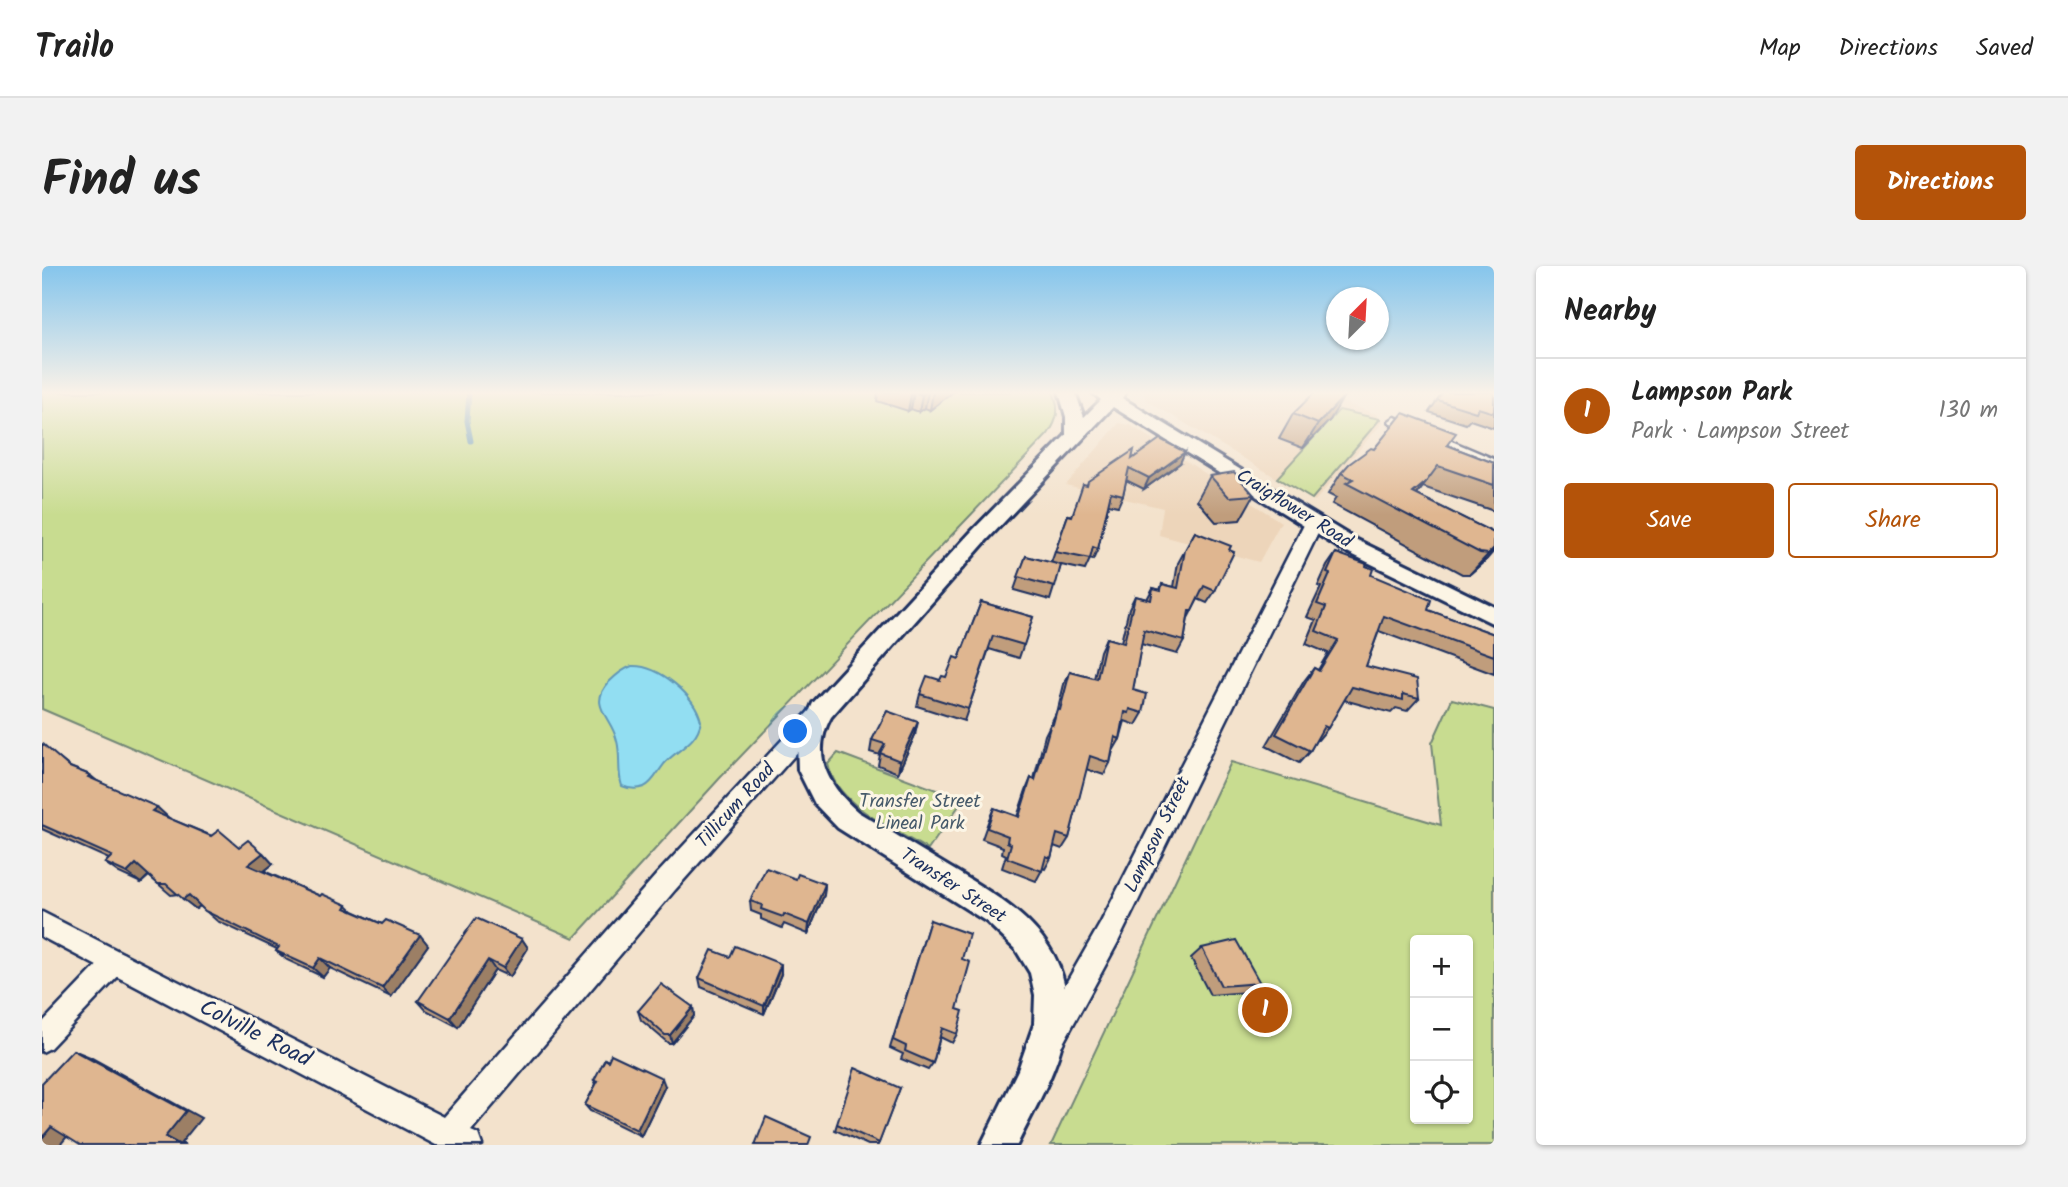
<!DOCTYPE html>
<meta charset="utf-8">
<style>
body{margin:0;font-family:Kalam,sans-serif;background:#f2f2f2;color:#222}
.controls{position:absolute;right:21px;bottom:21px;display:grid;overflow:hidden;border-radius:7px;box-shadow:0 2px 5px #0004}
.controls button{width:63px;height:63px;display:grid;place-items:center;padding:0;border:0;border-bottom:2px solid #e0e0e0;background:#fff;color:#222;font:35px sans-serif}
.compass{position:absolute;left:1284px;top:21px;width:63px;height:63px;border-radius:50%;background:#fff;box-shadow:0 2px 5px #0004;rotate:24deg}
.you{position:absolute;left:754px;top:466px;width:24px;height:24px;margin:-18px;border:5px solid #fff;border-radius:50%;background:#1a73e8;box-shadow:0 0 0 10px #1a73e833}
.badge{display:grid;place-items:center;width:46px;height:46px;border-radius:50%;background:#b45309;color:#fff;font-size:23px;font-weight:700}
.pin{position:absolute;translate:-50% -50%;border:4px solid #fff;box-shadow:0 2px 7px #0006}
.list{margin:0;padding:0;list-style:none}
h2{display:flex;justify-content:space-between;align-items:center;height:91px;margin:0;padding:0 28px;font-size:30px}
h2 small{font-size:23px;font-weight:400;color:#767676}
.list li{display:grid;grid-template-columns:46px 1fr auto;gap:21px;align-items:center;box-sizing:border-box;height:105px;padding:0 28px;border-top:2px solid #e0e0e0}
.list b{display:block;font-size:26px;white-space:nowrap}
.list p{margin:0;font-size:23px;white-space:nowrap;color:#767676}
.list em{font-size:23px;font-style:normal;color:#767676}
.actions{display:flex;gap:14px;padding:21px 28px}
.actions a{flex:1;padding:16px 0;border:2px solid #b45309;border-radius:7px;text-align:center;font-size:24px;color:#b45309}
.actions .main{background:#b45309;color:#fff}
.icon{flex:none;width:38px;height:38px;fill:none;stroke:currentColor;stroke-width:2;stroke-linecap:round;stroke-linejoin:round}
.map{position:relative;flex:none;width:1452px;height:879px;overflow:hidden;border-radius:7px}
header{display:flex;align-items:center;gap:42px;box-sizing:border-box;height:98px;padding:0 35px;background:#fff;border-bottom:2px solid #e0e0e0}
header strong{font-size:33px}
nav{display:flex;gap:38px;margin-inline-start:auto;font-size:24px}
.intro{display:flex;align-items:center;justify-content:space-between;box-sizing:border-box;height:168px;padding:0 42px}
h1{margin:0;font-size:49px}
.button{padding:18px 32px;border-radius:7px;background:#b45309;color:#fff;font-size:24px;font-weight:700}
main{display:flex;gap:42px;padding:0 42px}
aside{flex:1;background:#fff;border-radius:7px;box-shadow:0 2px 5px #0004}
.map>svg:first-child{display:block}
.built{fill:#edd5ba}
.green{fill:#c8dc90;stroke:#728677;stroke-width:2;fill-rule:evenodd}
.water{fill:#92def2;stroke:#6298b7;stroke-width:2}
.lines{fill:none;stroke-linecap:round;stroke-linejoin:round}
.stream{stroke:#6298b7;stroke-width:5}
.minor-casing{stroke:#1b2f5e;stroke-width:5}
.tertiary-casing{stroke:#1b2f5e;stroke-width:5}
.secondary-casing{stroke:#1b2f5e;stroke-width:6}
.minor{fill:#fcf5e5;fill-rule:evenodd}
.tertiary{fill:#fcf5e5;fill-rule:evenodd}
.secondary{fill:#fcf5e5;fill-rule:evenodd}
.wall{fill:#c09d7c;stroke:#1b2f5e;stroke-width:2}
.shaded-wall{fill:#9c7f65;stroke:#1b2f5e;stroke-width:2}
.building{fill:#dfb690;stroke:#1b2f5e;stroke-width:2}
.labels{text-anchor:middle;dominant-baseline:central;stroke-width:6;stroke-linejoin:round;paint-order:stroke}
.street-label{font-size:19px;fill:#1b2f5e;stroke:#fcf5e5}
.park-label{font-size:19px;fill:#465a6a;stroke:#fcf5e5}
.near-street-label{font-size:23px;fill:#1b2f5e;stroke:#fcf5e5}
</style>
<header>
<strong>Trailo</strong>
<nav><a>Map</a><a>Directions</a><a>Saved</a></nav>
</header>
<div class="intro"><h1>Find us</h1><a class="button">Directions</a></div>
<main>
<div class="map">
<svg width="1452" height="879" viewBox="0 0 1452 879">
<rect width="100%" height="100%" fill="#f3e2cc"/>
<filter id="ink" filterUnits="userSpaceOnUse"><feTurbulence type="fractalNoise" baseFrequency=".0143" numOctaves="2"/><feDisplacementMap in="SourceGraphic" scale="14" xChannelSelector="R" yChannelSelector="G"/><feConvolveMatrix kernelMatrix="1 2 1 2 8 2 1 2 1" color-interpolation-filters="sRGB"/></filter>
<g filter="url(#ink)">
<!-- built -->
<g class="built">
<polygon points="1101,126 1272,126 1334,148 1341,156 1273,235 1104,134"/>
<polygon points="1077,157 1088,159 1239,256 1217,296 1117,269 1121,242 1024,219"/>
</g>
<!-- green -->
<g class="green">
<path d="M0 126H1011C1018 142 1016 154 1006 168L678 512 532 672 0 443Z"/>
<polygon points="1297,144 1338,153 1270,233 1235,212"/>
<path d="M1410 433 1452 444V879H1009L1189 496 1399 559 1390 477ZM1373 674H1426V853H1373Z"/>
<path d="M796 487 921 534 886 584C853 563 794 540 786 498Z"/>
</g>
<!-- water -->
<path class="water" d="M590 400C617 399 653 429 659 455 655 477 637 482 624 496 617 503 611 518 602 521 594 524 587 523 580 520 575 506 579 490 575 475 570 451 545 440 567 416 574 409 581 403 590 400Z"/>
<g class="lines">
<!-- stream -->
<polyline class="stream" points="427,126 425,155 429,175"/>
<!-- minor casing -->
<g class="minor-casing">
<g id="minor">
<polygon points="1353,151 1452,193 1452,202 1349,158 1347,155"/>
<polygon points="74,685 82,688 85,696 82,704 8,782 0,786 0,757 66,688"/>
</g>
</g>
<!-- tertiary casing -->
<g class="tertiary-casing">
<g id="tertiary">
<polygon points="1272,252 1281,257 1076,676 1020,779 1010,783 1000,779 996,769 1000,759 1058,658 1263,257"/>
<polygon points="776,441 783,443 787,449 783,455 633,624 429,865 436,868 440,879 394,879 0,671 0,646 402,851 615,608 769,443"/>
</g>
</g>
<!-- secondary casing -->
<g class="secondary-casing">
<path id="secondary" d="M1017 126H1033L1042 151 1059 134 1050 126H1084L1080 132 1313 273 1452 341V358L1299 283 1071 141 944 275 789 451C768 489 786 520 816 546 846 564 876 582 907 601 967 637 1032 674 1024 755 1020 798 993 841 975 879H939L976 804 992 758 993 729 988 707 974 684 945 656 796 562 773 538 756 504 755 474 771 437 930 265 1024 169V151Z"/>
</g>
<!-- minor -->
<use href="#minor" class="minor"/>
<!-- tertiary -->
<use href="#tertiary" class="tertiary"/>
<!-- secondary -->
<use href="#secondary" class="secondary"/>
</g>
<!-- wall -->
<g class="wall">
<polygon points="836,126 911,126 888,144 883,142 877,146 869,143 866,145 835,135"/>
<polygon points="1401,126 1452,126 1452,162 1428,154 1424,158 1387,146"/>
<polygon points="1251,148 1288,154 1261,182 1237,173"/>
<polygon points="1405,179 1452,197 1452,245 1381,221 1375,229 1452,267 1445,293 1428,308 1420,308 1290,238 1294,232 1286,228 1299,207 1332,183"/>
<polygon points="1090,193 1138,197 1102,223 1084,214 1081,229 1076,240 1066,238 1056,283 1051,294 1048,293 1043,304 1019,299 1008,334 972,324 984,290 1009,297 1026,249 1030,250"/>
<polygon points="1168,210 1212,229 1198,254 1174,256 1155,234"/>
<polygon points="1153,266 1187,284 1173,325 1165,337 1156,333 1146,352 1142,375 1135,388 1099,378 1091,424 1101,447 1094,459 1083,455 1078,473 1071,485 1068,497 1062,509 1044,503 1027,572 1020,583 1012,580 1009,592 1003,603 1001,602 994,615 960,602 964,589 960,587 961,581 940,573 947,553 952,542 975,551 984,524 989,512 992,513 1003,469 1016,443 1022,418 1028,406 1052,413 1058,385 1064,372 1079,376 1087,342 1093,330 1105,333 1111,322 1118,324 1120,318 1132,321 1136,297"/>
<polygon points="1294,287 1324,300 1329,309 1386,344 1452,368 1452,408 1337,365 1324,400 1377,432 1365,445 1354,442 1349,447 1302,434 1286,462 1276,474 1274,474 1268,485 1257,497 1224,480 1262,415 1272,402 1276,404 1286,387 1264,378 1274,354 1265,351 1279,321 1276,320 1285,300"/>
<polygon points="939,336 991,351 977,392 947,383 922,455 875,440 878,428 904,411 917,393"/>
<polygon points="873,469 856,507 836,499 838,489 828,486 830,474"/>
<polygon points="0,479 28,501 48,509 55,515 126,552 197,581 221,587 231,598 222,605 278,630 305,639 311,645 340,658 378,669 386,679 349,731 288,702 281,711 245,694 234,685 235,683 175,655 158,640 154,643 136,628 129,629 107,610 99,617 77,607 63,597 67,593 0,563"/>
<polygon points="754,613 783,618 782,629 766,668 742,658 740,662 719,653 719,649 709,645 708,635"/>
<polygon points="888,654 920,693 915,743 915,768 910,777 898,771 891,797 886,804 859,793 861,788 848,782"/>
<polygon points="480,673 486,682 468,711 453,704 416,761 384,744 376,735"/>
<polygon points="1160,682 1218,717 1206,726 1168,729 1149,692"/>
<polygon points="688,691 739,708 722,748 659,721 657,712"/>
<polygon points="651,741 652,750 630,777 626,777 599,754 596,745"/>
<polygon points="552,814 623,820 599,870 548,845 543,839 554,818"/>
<polygon points="858,822 836,879 826,879 793,864 795,858"/>
</g>
<!-- shaded-wall -->
<g class="shaded-wall">
<polygon points="872,126 869,143 866,145 869,128"/>
<polygon points="884,126 886,126 883,142 877,146 880,129"/>
<polygon points="891,126 911,126 888,144"/>
<polygon points="1302,130 1288,154 1261,182 1276,158"/>
<polygon points="1143,186 1138,197 1102,223 1107,212"/>
<polygon points="1384,216 1369,237 1371,227"/>
<polygon points="1452,282 1452,285 1445,293 1428,308"/>
<polygon points="876,456 873,469 856,507 858,495"/>
<polygon points="115,541 127,552 122,557 110,545"/>
<polygon points="221,587 231,598 217,609 206,599"/>
<polygon points="94,598 108,608 99,617 85,607"/>
<polygon points="783,618 782,629 766,668 767,658"/>
<polygon points="147,629 159,639 154,643 141,633"/>
<polygon points="378,669 386,679 349,731 340,722"/>
<polygon points="480,673 486,682 468,711 461,702"/>
<polygon points="278,692 288,702 281,711 271,702"/>
<polygon points="446,694 453,704 416,761 408,752"/>
<polygon points="739,698 739,708 722,748 722,740"/>
<polygon points="651,741 652,750 630,777 628,769"/>
<polygon points="31,784 48,791 159,852 139,877 143,879 138,879 123,871"/>
<polygon points="620,812 623,820 599,870 595,864"/>
<polygon points="9,861 28,867 18,879 0,879 0,872"/>
</g>
<!-- building -->
<g class="building">
<polygon points="873,126 884,126 880,129"/>
<polygon points="1273,126 1291,126 1302,130 1276,158 1251,148"/>
<polygon points="1401,126 1452,126 1452,147 1436,142 1434,146 1395,134"/>
<polygon points="1361,147 1414,167 1405,179 1452,197 1452,219 1396,200 1384,216 1371,227 1452,267 1452,282 1446,288 1438,287 1304,217 1311,213 1299,207 1307,198 1329,182 1332,183"/>
<polygon points="1118,173 1143,186 1107,212 1087,202 1081,229 1069,226 1056,283 1051,281 1048,293 1013,286 1026,249 1030,250 1041,218 1045,219 1046,215 1092,184 1090,193"/>
<polygon points="1192,206 1212,229 1187,231 1168,210"/>
<polygon points="1153,266 1189,280 1187,284 1192,286 1173,325 1162,320 1150,345 1147,345 1142,375 1102,364 1091,424 1105,428 1101,447 1088,443 1087,447 1083,446 1078,473 1073,471 1068,497 1048,490 1027,572 1015,568 1009,592 1004,590 1000,605 965,592 969,578 965,576 966,570 945,562 952,542 977,551 989,512 993,514 1009,457 1011,458 1015,443 1018,444 1028,406 1055,413 1064,372 1082,377 1093,330 1109,334 1111,322 1119,324 1120,318 1136,322 1143,284"/>
<polygon points="1294,287 1325,298 1324,300 1331,303 1329,309 1389,334 1386,344 1452,368 1452,390 1342,350 1324,400 1375,413 1377,432 1361,428 1361,434 1310,421 1286,462 1282,460 1268,485 1234,468 1272,402 1277,405 1296,374 1274,365 1284,341 1275,338 1288,308 1285,307"/>
<polygon points="984,290 1019,299 1013,321 976,311"/>
<polygon points="939,336 991,351 982,379 951,370 926,443 878,428 885,410 898,414 900,410 904,411 912,391 917,393"/>
<polygon points="845,445 876,456 858,495 838,487 843,478 830,474"/>
<polygon points="1,478 27,501 48,509 46,511 115,541 110,545 169,570 177,564 197,581 206,574 221,587 206,599 278,630 280,628 305,639 303,642 340,658 344,654 378,669 340,722 278,692 271,702 234,685 237,681 163,645 147,629 141,633 124,618 116,618 94,598 85,607 63,597 70,590 0,559 0,479"/>
<polygon points="724,602 754,613 756,608 783,618 767,658 742,648 741,651 719,643 720,639 708,635"/>
<polygon points="434,652 480,673 461,702 446,694 408,752 376,735"/>
<polygon points="888,654 927,668 920,693 928,696 915,743 921,745 915,768 900,762 891,797 863,785 864,780 851,774"/>
<polygon points="1194,674 1218,717 1179,720 1160,682"/>
<polygon points="693,680 739,698 722,740 657,712 670,684 688,691"/>
<polygon points="619,718 651,741 628,769 623,769 596,745"/>
<polygon points="31,784 144,845 123,871 138,879 38,879 9,861 0,872 0,817"/>
<polygon points="569,788 620,812 595,864 543,839 556,815 552,814 563,793 566,795"/>
<polygon points="813,802 858,822 837,877 795,858"/>
<polygon points="724,851 769,871 766,879 713,879"/>
</g>
</g>
<!-- sky -->
<linearGradient id="sky" x2="0" y2="1"><stop stop-color="#85c5ec"/><stop offset="0.51" stop-color="#faf2e8"/><stop offset="1" stop-color="#faf2e8" stop-opacity="0"/></linearGradient>
<rect width="1452" height="249" fill="url(#sky)"/>
<g class="labels">
<!-- street labels -->
<g class="street-label">
<text transform="translate(1252 243) rotate(32)">Craigflower Road</text>
<text transform="translate(694 540) rotate(-48)">Tillicum Road</text>
<text transform="translate(1116 569) rotate(-64)">Lampson Street</text>
<text transform="translate(911 620) rotate(33)">Transfer Street</text>
</g>
<!-- park labels -->
<g class="park-label">
<text x="878" y="536">Transfer Street<tspan x="878" dy="22">Lineal Park</tspan></text>
</g>
<!-- near-street labels -->
<g class="near-street-label">
<text transform="translate(213 768) rotate(27)">Colville Road</text>
</g>
</g>
</svg>
<div class="controls">
<button>+</button>
<button>−</button>
<button><svg class="icon" aria-label="locate" viewBox="0 0 24 24"><circle cx="12" cy="12" r="6"/><path d="M12 2v4M12 18v4M2 12h4M18 12h4"/></svg></button>
</div>
<svg class="compass" viewBox="-18 -18 36 36"><path d="M0-13l5 13h-10z" fill="#e53935"/><path d="M0 13l5-13h-10z" fill="#767676"/></svg>
<div class="you"></div>
<div class="pin badge" style="left:1223px;top:744px">1</div>
</div>
<aside>
<h2>Nearby<small></small></h2>
<ul class="list">
<li><span class="badge">1</span><div><b>Lampson Park</b><p>Park · Lampson Street</p></div><em>130 m</em></li>
</ul>
<div class="actions"><a class="main">Save</a><a>Share</a></div>
</aside>
</main>
